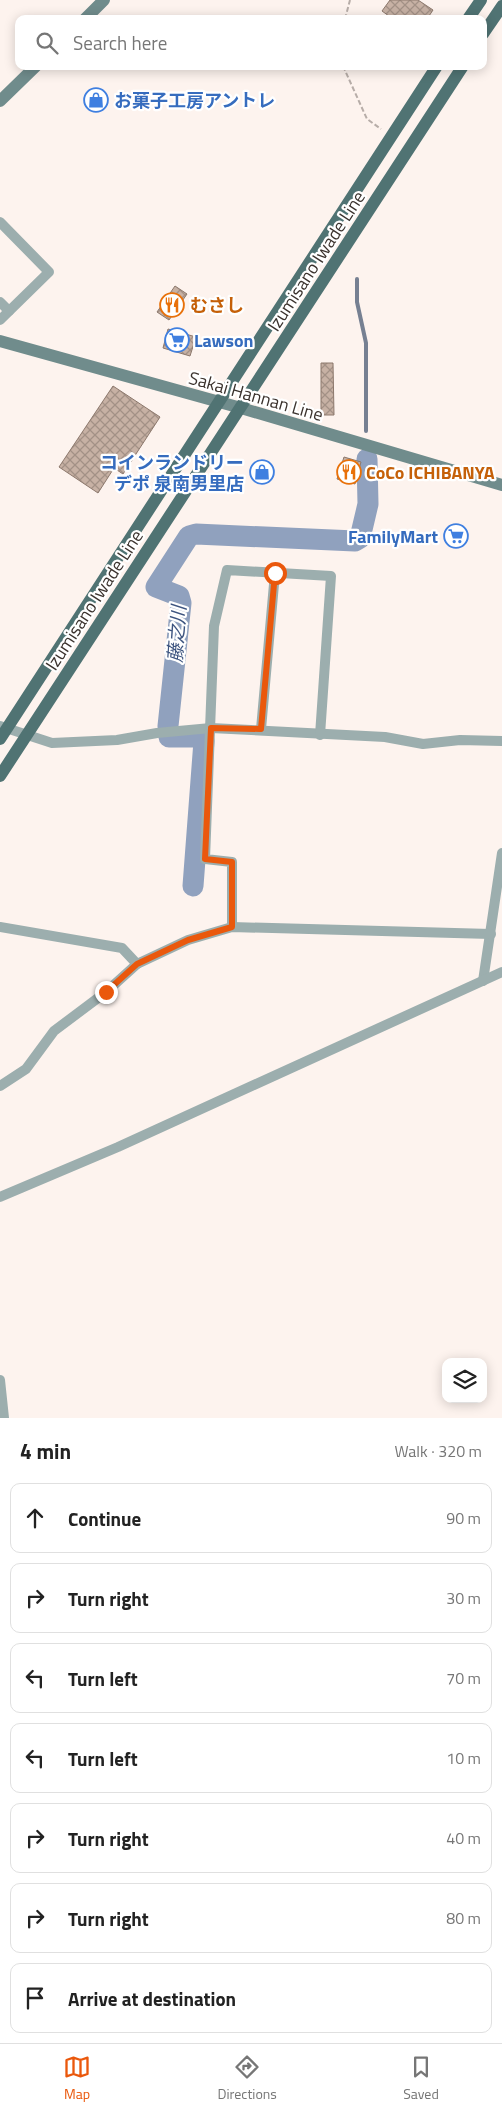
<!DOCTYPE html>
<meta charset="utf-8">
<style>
body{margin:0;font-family:"Titillium Web","Noto Sans JP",sans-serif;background:#f2f2f2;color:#222}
.controls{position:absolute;right:15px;bottom:15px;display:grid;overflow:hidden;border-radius:10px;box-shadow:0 2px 12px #0003}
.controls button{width:45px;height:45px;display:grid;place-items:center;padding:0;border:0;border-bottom:1px solid #e0e0e0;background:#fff;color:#222;font:25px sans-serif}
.stop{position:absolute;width:15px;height:15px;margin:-11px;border:4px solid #ea580c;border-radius:50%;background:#fff}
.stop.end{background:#ea580c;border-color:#fff;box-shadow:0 1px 5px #0008}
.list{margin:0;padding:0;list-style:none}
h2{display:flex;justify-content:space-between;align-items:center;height:65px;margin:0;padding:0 20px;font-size:21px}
h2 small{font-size:16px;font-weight:400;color:#767676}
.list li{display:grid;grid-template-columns:32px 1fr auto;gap:15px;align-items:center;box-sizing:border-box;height:70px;margin:0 10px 10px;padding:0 10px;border:1px solid #e0e0e0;border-radius:10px}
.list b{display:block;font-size:19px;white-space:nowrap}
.list em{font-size:16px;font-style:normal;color:#767676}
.icon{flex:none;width:28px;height:28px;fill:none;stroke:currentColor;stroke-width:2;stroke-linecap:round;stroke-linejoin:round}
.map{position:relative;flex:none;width:502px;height:1418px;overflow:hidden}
.search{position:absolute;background:#fff;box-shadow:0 2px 12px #0003;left:15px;right:15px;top:15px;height:55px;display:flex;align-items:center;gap:12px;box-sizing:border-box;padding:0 18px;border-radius:10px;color:#767676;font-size:19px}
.sheet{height:625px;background:#fff}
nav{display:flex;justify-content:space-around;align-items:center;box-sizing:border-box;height:70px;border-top:1px solid #e0e0e0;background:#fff;font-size:14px;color:#767676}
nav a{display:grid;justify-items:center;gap:2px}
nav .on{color:#ea580c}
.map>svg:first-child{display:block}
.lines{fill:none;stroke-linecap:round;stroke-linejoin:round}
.stream{stroke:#768092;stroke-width:4}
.river{stroke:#90a1be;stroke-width:21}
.building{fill:url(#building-cross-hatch);stroke:#8c786c}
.path{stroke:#b7ada8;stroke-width:2;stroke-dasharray:5 2.5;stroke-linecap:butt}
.street{stroke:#9caeae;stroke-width:10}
.secondary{stroke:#708c8c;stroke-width:12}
.primary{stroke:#507373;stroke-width:12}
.route{stroke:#ea580c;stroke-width:6}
.labels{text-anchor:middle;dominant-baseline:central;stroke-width:4.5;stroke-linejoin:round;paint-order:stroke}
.shop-label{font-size:18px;font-weight:bold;fill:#366cbe;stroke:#fff;text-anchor:start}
.street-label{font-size:18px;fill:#3b322d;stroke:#fff}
.food-label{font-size:18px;font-weight:bold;fill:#c56008;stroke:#fff;text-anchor:start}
.water-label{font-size:19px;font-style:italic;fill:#3d547f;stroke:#fff}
</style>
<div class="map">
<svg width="502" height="1418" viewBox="0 0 502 1418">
<defs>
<pattern id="building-cross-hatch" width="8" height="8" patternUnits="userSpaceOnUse" patternTransform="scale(1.25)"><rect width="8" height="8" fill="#c7b1a4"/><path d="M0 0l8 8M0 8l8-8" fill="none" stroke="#a39186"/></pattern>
</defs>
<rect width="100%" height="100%" fill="#fdf3ee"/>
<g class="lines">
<!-- stream -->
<polyline class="stream" points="357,279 357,302 366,343 366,431"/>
<!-- river -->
<polyline class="river" points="193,886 204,741 201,737 169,737 168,726 181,603 179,596 156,587 189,536 196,534 355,541 360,538 368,504 367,459"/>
</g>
<!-- building -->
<g class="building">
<polygon points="390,0 418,0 433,10 427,19 393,19 382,11"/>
<polygon points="175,286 187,294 169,320 157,312"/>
<polygon points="168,329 196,337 190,356 163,348"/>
<polygon points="321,363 333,363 334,415 321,415"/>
<polygon points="113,386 160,417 123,474 114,468 98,493 59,467"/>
<polygon points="344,457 361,462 355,484 337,479"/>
</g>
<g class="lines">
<!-- path -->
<g class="path">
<polyline points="345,19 350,0"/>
<polyline points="343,66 367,119 381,129"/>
</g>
<!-- street -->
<g class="street">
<polyline points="0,222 49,272 0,320"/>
<polyline points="0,302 9,311"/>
<polyline points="0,726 52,743 117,740 157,733 211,728 385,737 423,744 460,740 502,741"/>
<polyline points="261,729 275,573"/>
<polyline points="0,927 122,948 137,964"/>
<polyline points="232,927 232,862 205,859 214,626 227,570 331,576 320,735"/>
<polyline points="483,981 502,853"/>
<polyline points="0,1086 26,1069 54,1031 106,992 137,964 188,940 232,927 491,934"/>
<polyline points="0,1197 118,1147 502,972"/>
<polyline points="0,1380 4,1418"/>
</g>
<!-- secondary -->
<g class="secondary">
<polyline points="85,19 104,0"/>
<polyline points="0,101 36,66"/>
<polyline points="0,341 241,408 502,485"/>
</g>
<!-- primary -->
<g class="primary">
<polyline points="468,19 481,0"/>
<polyline points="483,34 502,6"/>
<polyline points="0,739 437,66"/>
<polyline points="0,776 463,66"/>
</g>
</g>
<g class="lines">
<!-- route -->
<polyline class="route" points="106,992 137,964 188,940 232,927 232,862 205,859 211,728 261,729 275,573"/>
</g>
<!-- icons -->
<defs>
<g id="shop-ring" transform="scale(1.25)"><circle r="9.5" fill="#fff" stroke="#3f7fe0" stroke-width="1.5"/><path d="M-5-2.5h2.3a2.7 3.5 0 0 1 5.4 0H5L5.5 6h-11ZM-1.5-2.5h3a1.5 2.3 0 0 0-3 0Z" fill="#3f7fe0"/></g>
<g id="restaurant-ring" transform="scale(1.25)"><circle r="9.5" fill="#fff" stroke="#e8710a" stroke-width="1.5"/><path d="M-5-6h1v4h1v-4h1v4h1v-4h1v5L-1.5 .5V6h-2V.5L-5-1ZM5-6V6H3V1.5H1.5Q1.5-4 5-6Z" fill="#e8710a"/></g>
<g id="supermarket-ring" transform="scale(1.25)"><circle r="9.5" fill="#fff" stroke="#3f7fe0" stroke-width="1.5"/><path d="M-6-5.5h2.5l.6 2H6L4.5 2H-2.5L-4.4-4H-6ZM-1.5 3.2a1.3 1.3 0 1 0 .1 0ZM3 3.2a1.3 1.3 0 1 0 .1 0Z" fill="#3f7fe0"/></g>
</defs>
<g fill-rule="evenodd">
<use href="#shop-ring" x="96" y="100"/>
<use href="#restaurant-ring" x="172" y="305"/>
<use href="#supermarket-ring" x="177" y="340"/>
<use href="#shop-ring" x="262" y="472"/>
<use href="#restaurant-ring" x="349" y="472"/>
<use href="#supermarket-ring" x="456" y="536"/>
</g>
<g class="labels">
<!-- shop labels -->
<g class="shop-label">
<text x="114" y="100">お菓子工房アントレ</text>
<text x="194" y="340">Lawson</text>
<text x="244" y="462" text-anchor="end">コインランドリー<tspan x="244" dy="21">デポ 泉南男里店</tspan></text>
<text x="438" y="536" text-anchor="end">FamilyMart</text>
</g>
<!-- street labels -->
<g class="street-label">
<text transform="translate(316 261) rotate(-57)">Izumisano Iwade Line</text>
<text transform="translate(256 396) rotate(16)">Sakai Hannan Line</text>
<text transform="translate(94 600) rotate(-57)">Izumisano Iwade Line</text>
</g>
<!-- food labels -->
<g class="food-label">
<text x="190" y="305">むさし</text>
<text x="366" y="472">CoCo ICHIBANYA</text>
</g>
<!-- water labels -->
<g class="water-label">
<text transform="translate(176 634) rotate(-86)">藤之川</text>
</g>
</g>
</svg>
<div class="controls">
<button><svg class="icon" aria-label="layers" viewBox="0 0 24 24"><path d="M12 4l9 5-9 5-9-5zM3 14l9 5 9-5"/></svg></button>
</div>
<div class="stop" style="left:275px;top:573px"></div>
<div class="stop end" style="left:106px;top:992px"></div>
<div class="search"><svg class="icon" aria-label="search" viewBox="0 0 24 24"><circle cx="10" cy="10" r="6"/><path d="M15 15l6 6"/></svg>Search here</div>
</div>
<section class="sheet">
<h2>4 min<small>Walk · 320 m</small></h2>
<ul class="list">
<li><svg class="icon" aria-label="ahead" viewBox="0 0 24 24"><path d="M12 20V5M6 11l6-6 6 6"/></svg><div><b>Continue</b></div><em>90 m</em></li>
<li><svg class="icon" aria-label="right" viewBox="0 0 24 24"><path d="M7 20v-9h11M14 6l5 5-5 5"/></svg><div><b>Turn right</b></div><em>30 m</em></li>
<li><svg class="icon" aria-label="left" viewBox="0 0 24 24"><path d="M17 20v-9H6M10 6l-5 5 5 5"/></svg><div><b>Turn left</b></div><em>70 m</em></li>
<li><svg class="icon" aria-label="left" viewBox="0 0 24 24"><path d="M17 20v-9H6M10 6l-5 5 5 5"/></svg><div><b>Turn left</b></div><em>10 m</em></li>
<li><svg class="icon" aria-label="right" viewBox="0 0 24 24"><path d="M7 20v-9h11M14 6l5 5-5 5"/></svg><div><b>Turn right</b></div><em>40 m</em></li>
<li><svg class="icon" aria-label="right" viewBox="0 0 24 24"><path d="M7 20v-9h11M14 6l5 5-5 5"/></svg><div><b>Turn right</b></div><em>80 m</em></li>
<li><svg class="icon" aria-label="arrive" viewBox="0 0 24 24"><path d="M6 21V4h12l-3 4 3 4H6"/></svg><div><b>Arrive at destination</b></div></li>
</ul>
</section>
<nav>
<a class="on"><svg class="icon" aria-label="map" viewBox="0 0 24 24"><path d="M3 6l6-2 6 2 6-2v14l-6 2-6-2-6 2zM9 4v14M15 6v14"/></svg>Map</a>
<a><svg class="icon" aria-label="directions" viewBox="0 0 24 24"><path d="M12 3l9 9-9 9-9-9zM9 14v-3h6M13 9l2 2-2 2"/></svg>Directions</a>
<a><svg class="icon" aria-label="saved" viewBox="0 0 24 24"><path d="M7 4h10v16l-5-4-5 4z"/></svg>Saved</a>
</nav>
